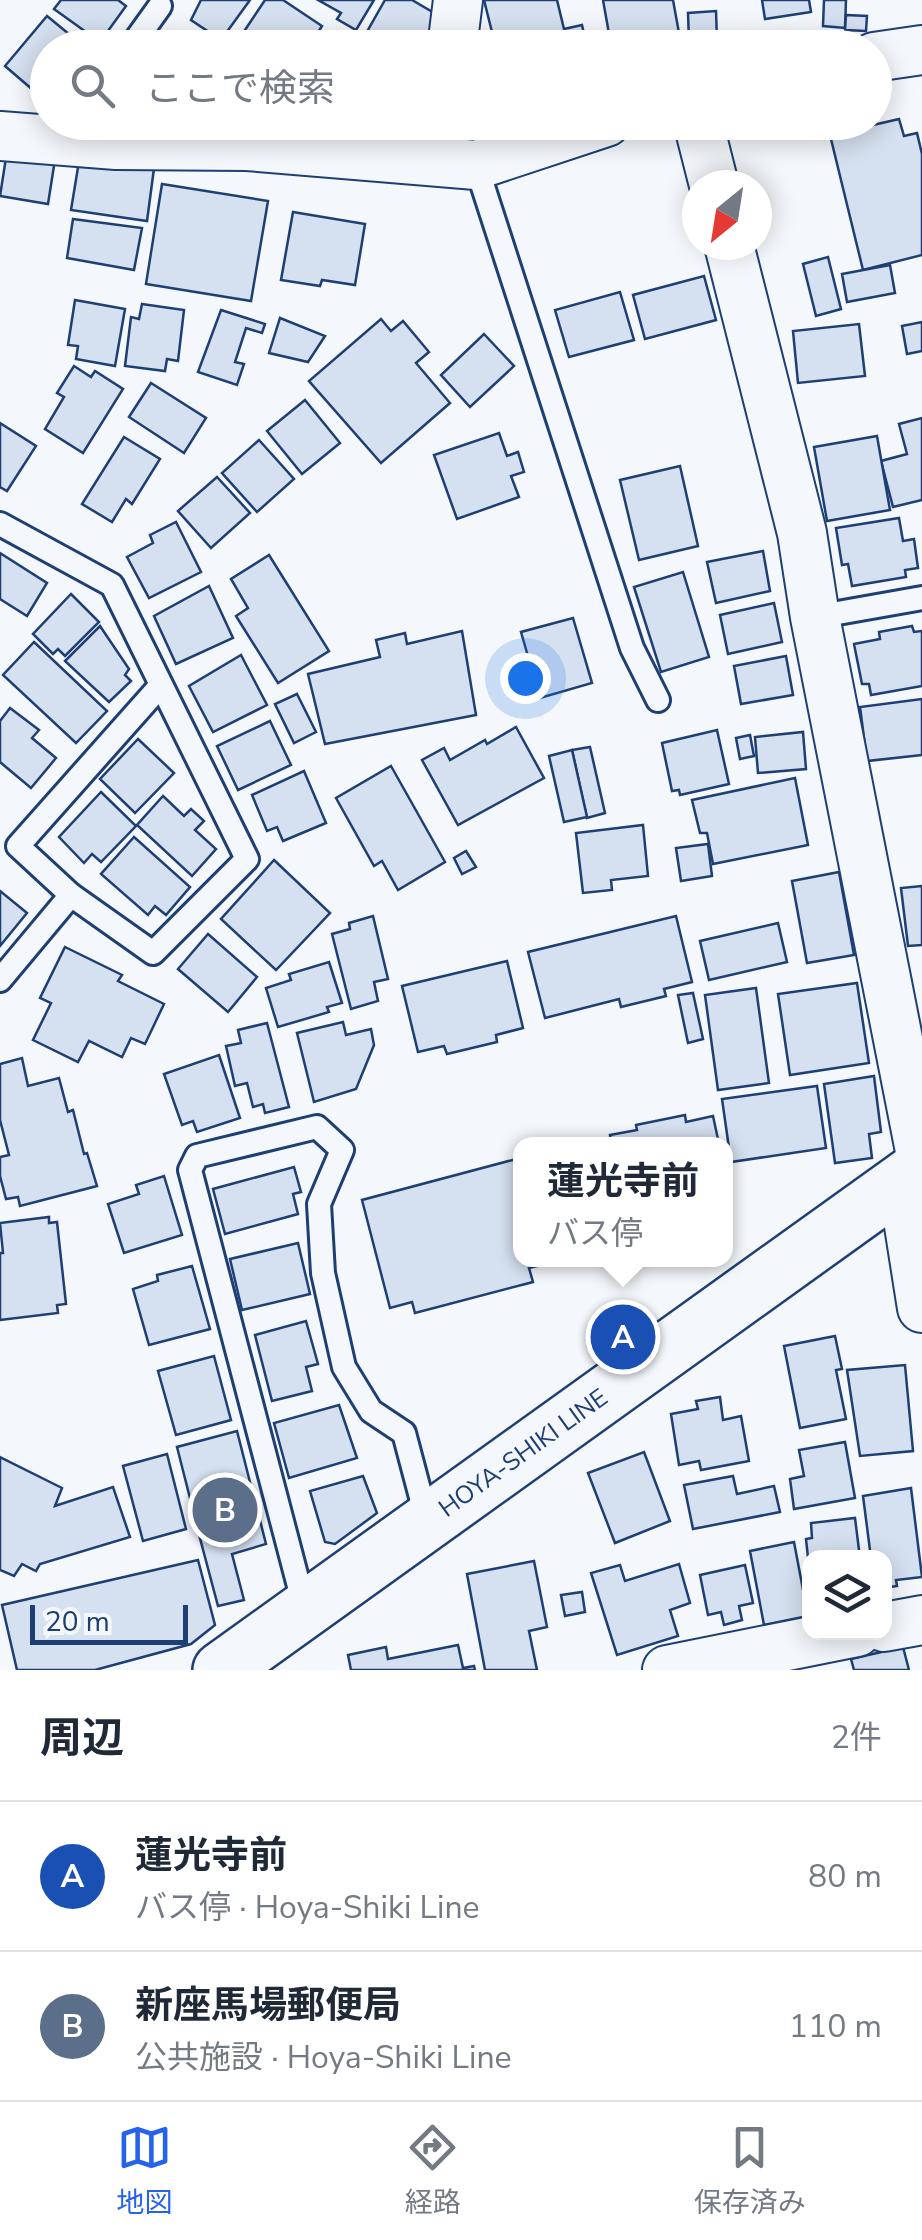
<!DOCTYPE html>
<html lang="ja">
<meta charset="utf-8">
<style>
body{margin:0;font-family:"Nunito Sans","Noto Sans JP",sans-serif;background:#f2f2f3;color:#1f2937}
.controls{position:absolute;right:30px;bottom:30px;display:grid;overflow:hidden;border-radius:20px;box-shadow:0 5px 25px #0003}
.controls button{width:90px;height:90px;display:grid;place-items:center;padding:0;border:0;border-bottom:2px solid #e0e1e3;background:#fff;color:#1f2937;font:50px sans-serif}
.compass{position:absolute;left:682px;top:170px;width:90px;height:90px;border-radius:50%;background:#fff;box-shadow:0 5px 25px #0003;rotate:210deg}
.scale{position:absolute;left:30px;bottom:25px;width:158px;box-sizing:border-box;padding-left:10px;border:5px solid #1d3f73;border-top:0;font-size:28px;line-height:35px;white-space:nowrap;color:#1d3f73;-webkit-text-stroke:8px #f4f7fb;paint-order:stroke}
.you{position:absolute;left:525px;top:678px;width:35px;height:35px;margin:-25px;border:8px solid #fff;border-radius:50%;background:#1a73e8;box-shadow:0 0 0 15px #1a73e833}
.badge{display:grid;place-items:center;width:65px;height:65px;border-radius:50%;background:#2563eb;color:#fff;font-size:32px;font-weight:700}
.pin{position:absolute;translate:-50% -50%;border:5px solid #fff;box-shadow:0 2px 10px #0006}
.popup{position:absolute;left:513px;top:1137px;width:220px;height:130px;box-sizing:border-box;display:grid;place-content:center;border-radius:20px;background:#fff;filter:drop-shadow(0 2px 8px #0005);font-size:32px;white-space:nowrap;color:#747a83}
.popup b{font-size:38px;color:#1f2937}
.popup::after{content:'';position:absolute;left:50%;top:100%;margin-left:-20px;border:20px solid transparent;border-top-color:#fff}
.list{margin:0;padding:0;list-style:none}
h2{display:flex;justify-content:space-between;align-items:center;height:130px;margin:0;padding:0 40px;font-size:42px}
h2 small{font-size:32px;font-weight:400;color:#747a83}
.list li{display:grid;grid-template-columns:65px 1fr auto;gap:30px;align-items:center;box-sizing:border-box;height:150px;padding:0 40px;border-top:2px solid #e0e1e3}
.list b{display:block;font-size:38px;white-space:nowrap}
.list p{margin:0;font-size:32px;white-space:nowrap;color:#747a83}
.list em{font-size:32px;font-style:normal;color:#747a83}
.icon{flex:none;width:55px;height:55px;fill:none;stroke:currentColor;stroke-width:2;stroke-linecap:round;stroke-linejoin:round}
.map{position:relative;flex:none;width:922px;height:1670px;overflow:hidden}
.search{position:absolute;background:#fff;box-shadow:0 5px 25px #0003;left:30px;right:30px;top:30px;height:110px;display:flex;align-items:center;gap:25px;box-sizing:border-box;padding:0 35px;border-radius:55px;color:#747a83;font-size:38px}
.sheet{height:430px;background:#fff}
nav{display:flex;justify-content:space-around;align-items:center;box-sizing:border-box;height:140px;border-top:2px solid #e0e1e3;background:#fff;font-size:28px;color:#747a83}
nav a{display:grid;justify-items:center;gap:5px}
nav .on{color:#2563eb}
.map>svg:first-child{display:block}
.building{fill:#d5e0f0;stroke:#1d3f73;stroke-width:2.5}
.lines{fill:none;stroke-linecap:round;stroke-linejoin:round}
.service-casing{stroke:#1d3f73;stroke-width:28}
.minor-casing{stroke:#1d3f73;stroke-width:52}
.primary-casing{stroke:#1d3f73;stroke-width:60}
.service{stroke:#f4f7fb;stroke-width:22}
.minor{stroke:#f4f7fb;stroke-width:48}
.primary{stroke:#f4f7fb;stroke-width:55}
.labels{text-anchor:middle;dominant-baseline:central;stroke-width:8;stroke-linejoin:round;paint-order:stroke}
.street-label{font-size:25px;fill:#1d3f73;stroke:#f4f7fb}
</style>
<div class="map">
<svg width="922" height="1670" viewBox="0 0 922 1670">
<rect width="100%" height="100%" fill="#f4f7fb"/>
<!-- building -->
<g class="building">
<polygon points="61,0 118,0 126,6 100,42 54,9"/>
<polygon points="201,0 250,0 221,40 191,20"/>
<polygon points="265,0 283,0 322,26 308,48 233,48"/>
<polygon points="318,0 374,0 356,30 337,19 341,13"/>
<polygon points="385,0 412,0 441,17 423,48 412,48 399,40 394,48 367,48 360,44"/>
<polygon points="484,0 557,0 564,29 582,25 587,48 496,48"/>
<polygon points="603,0 673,0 679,33 611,45"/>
<polygon points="762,0 809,0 811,12 765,19"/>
<polygon points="824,0 846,0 845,28 823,26"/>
<polygon points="716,11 717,40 689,42 688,13"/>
<polygon points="846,15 867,16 866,31 845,30"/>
<polygon points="47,16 86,48 48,48 47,102 5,66"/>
<polygon points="899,119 904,136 917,133 922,154 922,255 863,270 830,135"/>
<polygon points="367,122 414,122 404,141"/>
<polygon points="8,145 56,153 48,204 0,196"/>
<polygon points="81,149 155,161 147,221 71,210"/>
<polygon points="162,184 268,201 251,301 146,284"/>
<polygon points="293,212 365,224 355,285 322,280 320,286 281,280"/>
<polygon points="73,219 142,228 134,270 67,258"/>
<polygon points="828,257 841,309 816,316 803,264"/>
<polygon points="890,265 895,293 847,302 842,274"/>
<polygon points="704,276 716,320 645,339 633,295"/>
<polygon points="620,292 634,340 569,357 555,310"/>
<polygon points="75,300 125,309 115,366 76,359 78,346 68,345"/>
<polygon points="142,304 184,310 178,361 167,359 165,371 125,366 131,317 139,319"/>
<polygon points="221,310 265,324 262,333 246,328 235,362 244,364 237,385 198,372"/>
<polygon points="280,318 325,336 308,362 269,353"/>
<polygon points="381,319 391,331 403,321 429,352 416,363 450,403 381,463 309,381"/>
<polygon points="922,322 922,351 907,354 902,326"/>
<polygon points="859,324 865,376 798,383 793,331"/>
<polygon points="484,334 514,366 470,407 441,375"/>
<polygon points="74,366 91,377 95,371 123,389 83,453 45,429 64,397 57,393"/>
<polygon points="151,383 206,418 184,453 129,417"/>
<polygon points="305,400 340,443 302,474 267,431"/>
<polygon points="922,418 922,500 893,507 881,461 907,454 899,424"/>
<polygon points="0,423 36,446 7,491 0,487"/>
<polygon points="499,433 507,456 518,452 524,472 511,476 519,497 457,519 434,455"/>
<polygon points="877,436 890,510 827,521 814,447"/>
<polygon points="124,437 160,459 132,504 126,499 112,522 82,504"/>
<polygon points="259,440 294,479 257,512 222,473"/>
<polygon points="680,466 698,546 639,560 620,480"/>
<polygon points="217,477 250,513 211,548 178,511"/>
<polygon points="899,518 903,541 914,539 918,568 905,570 906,577 852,586 848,564 842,565 836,528"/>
<polygon points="176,522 201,572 149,598 127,557 153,543 150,535"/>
<polygon points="763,551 770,591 716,603 707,562"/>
<polygon points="0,553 47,583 27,616 0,599"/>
<polygon points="269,555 329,651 278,683 236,616 248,608 231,579"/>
<polygon points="683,572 709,657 661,672 634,587"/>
<polygon points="209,586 233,638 176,664 154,616"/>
<polygon points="71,594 99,622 65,656 58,649 53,654 33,634"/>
<polygon points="774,603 782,642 728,654 720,615"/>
<polygon points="573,618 592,683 540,698 521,632"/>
<polygon points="100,626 129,669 125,675 131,681 109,702 65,661"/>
<polygon points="912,626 914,632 922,631 922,686 871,695 869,684 862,684 854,644 880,639 879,632"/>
<polygon points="462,631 476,715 325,744 308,674 380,657 376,640 405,633 407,644"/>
<polygon points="34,642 107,711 76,743 3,675"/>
<polygon points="241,655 267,705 213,732 189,686"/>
<polygon points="786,656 793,695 741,704 734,666"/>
<polygon points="297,694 316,732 294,743 275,704"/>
<polygon points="922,699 922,755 867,761 860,707"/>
<polygon points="10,708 39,730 32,738 56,758 31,788 0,762 0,721"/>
<polygon points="270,721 291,765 238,790 217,746"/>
<polygon points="516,727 544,778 458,825 422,760 444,748 450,760 485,740 487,744"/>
<polygon points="717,730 729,784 680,795 679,790 672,791 662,743"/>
<polygon points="803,732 806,769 758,773 755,737"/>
<polygon points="750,735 754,756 740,759 736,738"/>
<polygon points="138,739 174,773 135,813 100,779"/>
<polygon points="590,747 605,813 587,818 572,750"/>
<polygon points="572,750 587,817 564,822 549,756"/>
<polygon points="391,766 445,862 398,890 382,861 374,866 336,798"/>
<polygon points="304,771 326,823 283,841 277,827 267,831 252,795"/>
<polygon points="795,778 808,845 713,864 707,833 700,833 692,800"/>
<polygon points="101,792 136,826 101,862 92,854 84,863 59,837"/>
<polygon points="163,796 184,816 191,809 204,821 195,830 216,849 192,876 137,825"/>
<polygon points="643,825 648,876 611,880 612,890 583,893 576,833"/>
<polygon points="134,837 190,887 166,915 155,906 148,915 101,874"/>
<polygon points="708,844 712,876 681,881 676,848"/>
<polygon points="466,851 476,867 462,874 454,858"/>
<polygon points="274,860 330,913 276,970 221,919"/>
<polygon points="839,872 854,955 807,963 792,881"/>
<polygon points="922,886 922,945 908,946 901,888"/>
<polygon points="0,891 27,913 0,946"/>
<polygon points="373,916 388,979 374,982 378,1001 351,1009 332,934 350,929 349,923"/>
<polygon points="676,916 692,982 664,989 666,996 621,1007 619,999 545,1018 528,952"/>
<polygon points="778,923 787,962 709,980 700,941"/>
<polygon points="208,934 257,977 228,1012 178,969"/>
<polygon points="65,947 122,975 118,981 164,1004 145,1044 131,1038 122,1057 89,1041 78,1062 33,1040 51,1003 40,998"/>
<polygon points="507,961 523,1028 496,1035 497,1042 447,1054 444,1046 418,1052 402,986"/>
<polygon points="329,962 342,1003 327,1007 329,1012 278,1027 266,988 291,980 289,974"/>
<polygon points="857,983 869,1063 790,1075 778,994"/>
<polygon points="756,988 769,1083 718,1090 705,995"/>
<polygon points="693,993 703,1039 688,1043 678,995"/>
<polygon points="343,1022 346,1035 371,1029 374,1045 356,1089 314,1102 297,1033"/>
<polygon points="267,1023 289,1107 265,1113 263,1104 253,1107 247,1083 235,1086 226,1046 241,1043 238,1030"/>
<polygon points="219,1055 240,1118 197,1132 193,1121 182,1125 164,1074"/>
<polygon points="22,1058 28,1086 59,1078 68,1112 73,1110 84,1154 87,1153 97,1186 20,1206 18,1197 6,1199 0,1176 0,1157 9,1155 0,1120 0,1064"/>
<polygon points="874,1076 881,1132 869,1134 872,1158 835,1163 824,1084"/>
<polygon points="817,1086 826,1148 731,1162 722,1099"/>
<polygon points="685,1115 686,1122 713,1116 719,1144 612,1144 610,1135 637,1130 636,1125"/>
<polygon points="520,1158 520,1260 557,1261 529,1268 533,1282 415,1313 412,1302 390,1308 362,1200"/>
<polygon points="294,1167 301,1192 293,1194 298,1214 225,1234 213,1189"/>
<polygon points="164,1176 182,1235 124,1253 108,1204 139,1194 136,1185"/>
<polygon points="49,1217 49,1223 57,1222 66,1304 57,1305 58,1313 0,1320 0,1253 3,1253 0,1223"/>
<polygon points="298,1243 310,1294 242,1310 230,1259"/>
<polygon points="192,1266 210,1329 149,1345 133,1289 158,1281 157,1275"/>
<polygon points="306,1321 318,1364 306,1367 312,1391 272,1401 255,1335"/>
<polygon points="835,1336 842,1369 836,1370 846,1419 800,1428 784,1346"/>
<polygon points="214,1356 231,1420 176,1435 158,1371"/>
<polygon points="905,1365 913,1451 860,1456 847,1370"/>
<polygon points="720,1397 723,1420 741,1416 749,1461 701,1470 699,1461 679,1465 671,1414 698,1409 696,1401"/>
<polygon points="339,1405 357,1458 289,1478 274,1423"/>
<polygon points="237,1431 253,1494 193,1510 177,1447"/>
<polygon points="845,1442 855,1498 794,1509 790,1479 804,1476 799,1450"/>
<polygon points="644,1452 670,1521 615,1543 588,1473"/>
<polygon points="167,1454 186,1529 143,1541 123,1466"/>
<polygon points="0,1457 62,1488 55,1506 113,1487 130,1537 40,1564 36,1571 22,1564 14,1576 0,1570"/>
<polygon points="363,1476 377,1513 335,1544 325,1542 310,1491"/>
<polygon points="733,1476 737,1494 774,1486 780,1512 693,1529 684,1485"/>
<polygon points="911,1488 922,1577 896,1580 897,1586 884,1588 884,1558 871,1558 863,1496"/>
<polygon points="254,1497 266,1544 232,1554 244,1600 218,1606 193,1512"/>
<polygon points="855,1518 860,1558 810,1558 809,1567 806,1539 812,1538 811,1523"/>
<polygon points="794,1542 808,1616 764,1625 750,1551"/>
<polygon points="198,1560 215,1625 191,1644 95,1670 17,1670 2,1605"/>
<polygon points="534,1561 547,1627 529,1631 537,1670 485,1670 467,1574"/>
<polygon points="679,1564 690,1603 670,1610 678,1636 617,1655 591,1573 620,1565 625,1581"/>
<polygon points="745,1565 753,1603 739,1606 742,1620 724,1625 721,1612 708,1615 700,1575"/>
<polygon points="582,1592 585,1612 565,1616 561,1595"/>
<polygon points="458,1645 463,1668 474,1666 475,1670 351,1670 348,1655 386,1647 388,1659"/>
<polygon points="903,1647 909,1670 854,1670 851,1659"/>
</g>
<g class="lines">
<!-- service casing -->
<g class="service-casing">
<g id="service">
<polyline points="130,48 160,6"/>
<polyline points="476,165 632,648 658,700"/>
<polyline points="0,524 112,585 247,859 153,953 71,895 18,846 161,685"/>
<polyline points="815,617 922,598"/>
<polyline points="0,980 71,895"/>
<polyline points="305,1609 190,1170 197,1156 317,1127 342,1150 319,1204 323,1273 344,1367 371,1411 404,1433 427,1520"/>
</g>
</g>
<!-- minor casing -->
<g class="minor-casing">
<g id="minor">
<polyline points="452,48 458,0"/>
<polyline points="874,57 922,50"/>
<polyline points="698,122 714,185"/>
<polyline points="0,136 116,145 247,146 476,165 606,122"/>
<polyline points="729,245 802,533 815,617 922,1161"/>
<polyline points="902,1181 922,1308"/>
<polyline points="884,1627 922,1620"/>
<polyline points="667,1670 857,1632"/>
</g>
</g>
<!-- primary casing -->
<g class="primary-casing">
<g id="primary">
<path id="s1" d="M221 1670 922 1167"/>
</g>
</g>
<!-- service -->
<use href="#service" class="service"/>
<!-- minor -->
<use href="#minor" class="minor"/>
<!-- primary -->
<use href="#primary" class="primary"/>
</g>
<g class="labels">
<!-- street labels -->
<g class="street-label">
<text stroke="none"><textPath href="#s1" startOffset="372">HOYA-SHIKI LINE</textPath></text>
</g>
</g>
</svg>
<div class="controls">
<button><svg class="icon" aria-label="layers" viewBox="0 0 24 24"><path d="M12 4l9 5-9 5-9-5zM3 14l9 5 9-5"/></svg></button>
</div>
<svg class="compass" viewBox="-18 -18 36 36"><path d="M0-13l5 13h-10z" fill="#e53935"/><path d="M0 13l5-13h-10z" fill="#747a83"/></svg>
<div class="scale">20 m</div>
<div class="you"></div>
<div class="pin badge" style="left:623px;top:1337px;background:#1a4fb4">A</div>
<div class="popup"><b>蓮光寺前</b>バス停</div>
<div class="pin badge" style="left:225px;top:1510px;background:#5c6f8a">B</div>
<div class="search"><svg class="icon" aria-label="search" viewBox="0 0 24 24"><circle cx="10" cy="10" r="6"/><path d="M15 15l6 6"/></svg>ここで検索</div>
</div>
<section class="sheet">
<h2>周辺<small>2件</small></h2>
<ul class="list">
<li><span class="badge" style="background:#1a4fb4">A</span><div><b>蓮光寺前</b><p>バス停 · Hoya-Shiki Line</p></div><em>80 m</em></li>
<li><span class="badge" style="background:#5c6f8a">B</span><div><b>新座馬場郵便局</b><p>公共施設 · Hoya-Shiki Line</p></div><em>110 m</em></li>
</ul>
</section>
<nav>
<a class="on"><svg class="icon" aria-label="map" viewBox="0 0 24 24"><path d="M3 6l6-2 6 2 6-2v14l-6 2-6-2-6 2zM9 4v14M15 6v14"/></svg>地図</a>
<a><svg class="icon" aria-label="directions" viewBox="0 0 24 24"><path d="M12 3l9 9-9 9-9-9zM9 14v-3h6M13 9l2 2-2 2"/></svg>経路</a>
<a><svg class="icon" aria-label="saved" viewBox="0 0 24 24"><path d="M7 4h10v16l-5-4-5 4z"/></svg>保存済み</a>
</nav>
